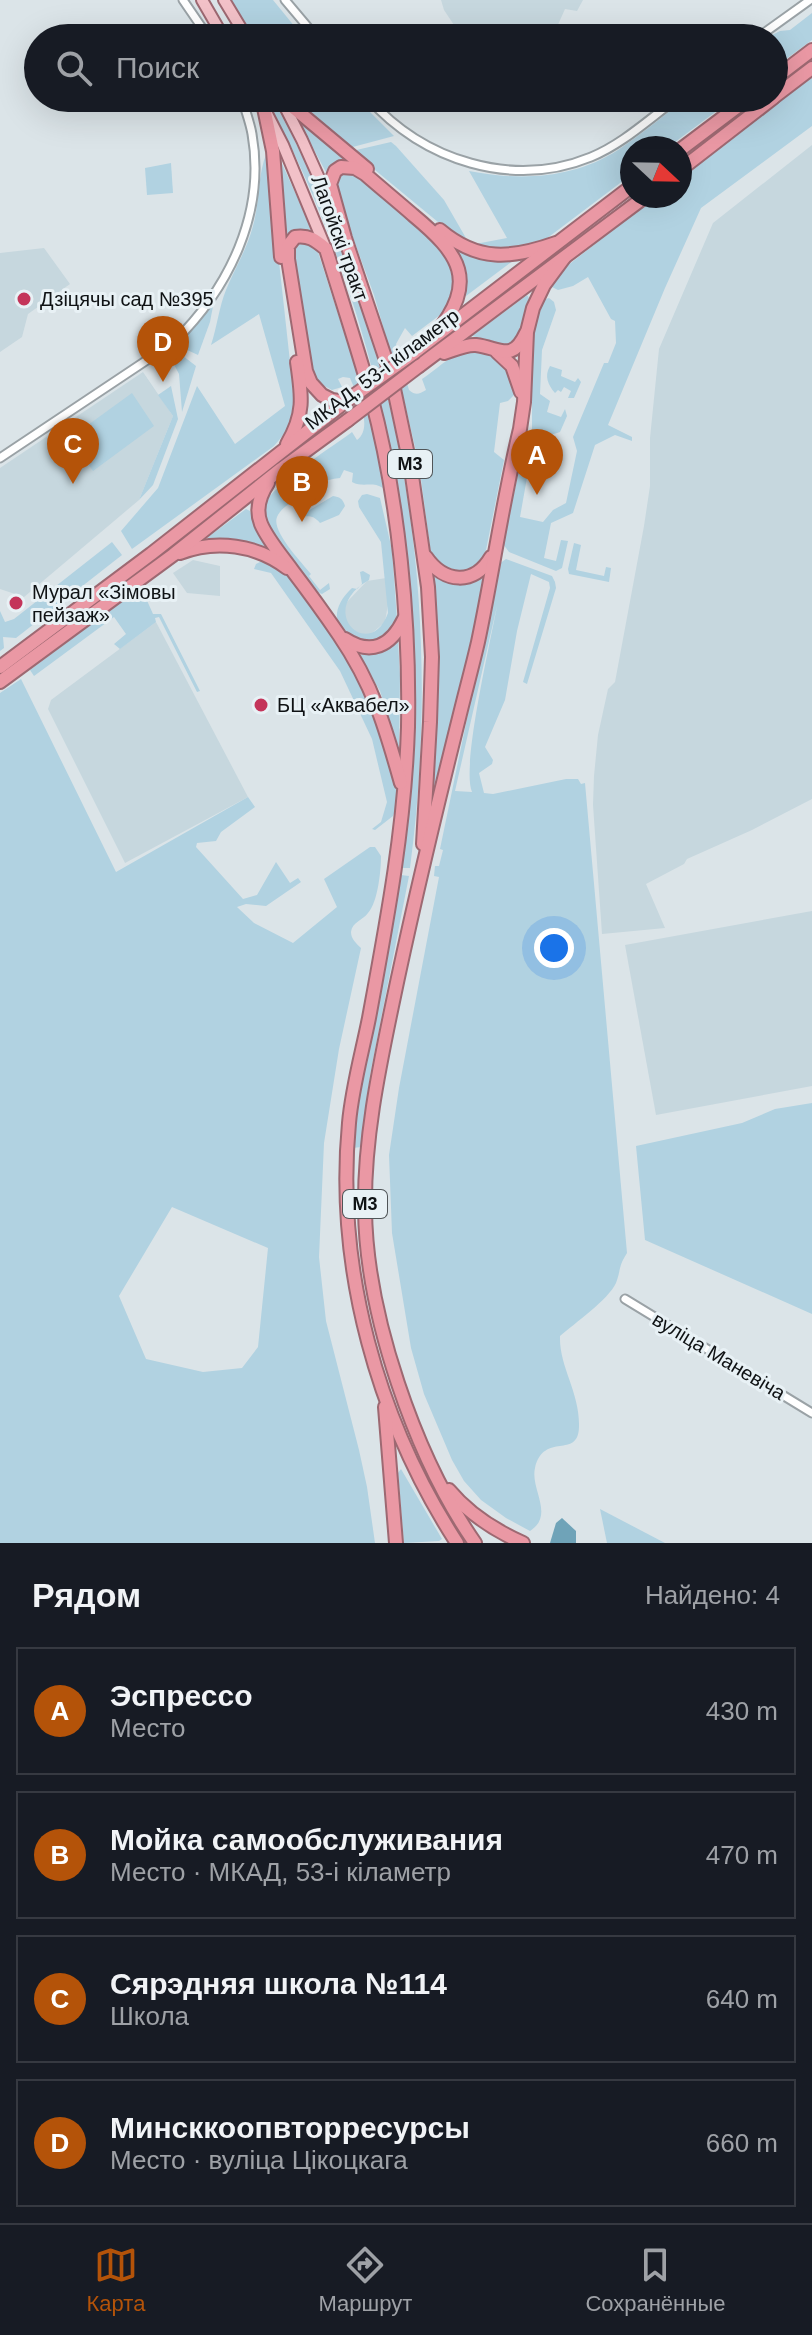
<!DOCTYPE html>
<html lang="ru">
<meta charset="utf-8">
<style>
body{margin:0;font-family:Arial,sans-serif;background:#242831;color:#f1f3f6}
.compass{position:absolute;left:620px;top:136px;width:72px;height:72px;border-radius:50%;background:#171b24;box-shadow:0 8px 32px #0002;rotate:112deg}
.you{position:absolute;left:554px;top:948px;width:28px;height:28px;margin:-20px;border:6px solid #fff;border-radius:50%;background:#1a73e8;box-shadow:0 0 0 12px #1a73e833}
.badge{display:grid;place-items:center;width:52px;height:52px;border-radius:50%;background:#b45309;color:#fff;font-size:26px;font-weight:700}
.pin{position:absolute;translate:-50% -66px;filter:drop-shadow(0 2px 4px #0008)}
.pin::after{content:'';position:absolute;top:42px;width:28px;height:24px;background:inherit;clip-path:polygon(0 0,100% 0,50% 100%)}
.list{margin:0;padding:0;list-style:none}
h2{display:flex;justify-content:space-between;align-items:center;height:104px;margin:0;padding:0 32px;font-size:34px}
h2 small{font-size:26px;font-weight:400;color:#9ea1a6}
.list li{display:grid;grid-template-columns:52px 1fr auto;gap:24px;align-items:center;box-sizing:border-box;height:128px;margin:0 16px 16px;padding:0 16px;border:2px solid #363941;border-radius:0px}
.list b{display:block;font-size:30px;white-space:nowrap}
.list p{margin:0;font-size:26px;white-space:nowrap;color:#9ea1a6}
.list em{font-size:26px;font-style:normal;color:#9ea1a6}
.icon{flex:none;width:44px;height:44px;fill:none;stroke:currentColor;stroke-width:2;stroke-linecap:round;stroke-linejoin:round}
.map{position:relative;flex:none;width:812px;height:1543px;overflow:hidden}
.search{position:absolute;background:#171b24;box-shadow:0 8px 32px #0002;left:24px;right:24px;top:24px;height:88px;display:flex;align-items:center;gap:20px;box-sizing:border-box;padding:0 28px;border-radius:44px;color:#9ea1a6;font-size:30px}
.sheet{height:680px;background:#171b24}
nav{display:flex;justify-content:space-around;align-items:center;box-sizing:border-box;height:112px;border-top:2px solid #363941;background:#171b24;font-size:22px;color:#9ea1a6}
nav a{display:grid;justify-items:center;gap:4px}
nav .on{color:#b45309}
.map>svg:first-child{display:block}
.built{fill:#c6d7de}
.green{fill:#b1d2e1;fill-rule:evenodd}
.water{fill:#6fa3b8}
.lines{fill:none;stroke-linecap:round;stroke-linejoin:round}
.street-casing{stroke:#9aa2a6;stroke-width:11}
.primary-casing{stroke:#9d6972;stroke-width:14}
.highway-casing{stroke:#9d6972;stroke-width:16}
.street{stroke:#fff;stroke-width:7}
.primary{stroke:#f2c1c8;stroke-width:10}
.highway{stroke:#ea98a4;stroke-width:12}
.highway-bridge-casing{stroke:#9d6972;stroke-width:16;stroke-linecap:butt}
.highway-bridge{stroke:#ea98a4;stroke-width:12}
.poi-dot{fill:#c4355a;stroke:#e8f1f5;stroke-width:3}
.labels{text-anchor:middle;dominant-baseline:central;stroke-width:6;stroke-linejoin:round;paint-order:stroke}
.shield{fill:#e8f1f5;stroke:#505558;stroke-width:2}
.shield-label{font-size:18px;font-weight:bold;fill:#0f1214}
.street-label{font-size:20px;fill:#0f1214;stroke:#e8f1f5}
.poi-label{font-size:20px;fill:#0f1214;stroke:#e8f1f5;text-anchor:start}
</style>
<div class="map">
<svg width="812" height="1543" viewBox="0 0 812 1543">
<rect width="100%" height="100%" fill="#dbe4e8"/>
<!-- built -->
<g class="built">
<polygon points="441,0 583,0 577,11 565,9 552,38 467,38 456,28 444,10"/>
<polygon points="812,145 812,799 752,830 687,859 684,864 646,884 665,928 602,934 593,805 594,776 598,735 608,689 615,682 644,526 650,486 650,438 659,349 713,223"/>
<polygon points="44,248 70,284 28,314 22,337 0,352 0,253"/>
<polygon points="143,372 173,416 139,500 24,597 0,589 0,468"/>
<polygon points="193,560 220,566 220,596 187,593 173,573"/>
<polygon points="386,578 388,604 385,622 371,634 362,634 353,630 347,624 344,614 346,603 367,581"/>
<polygon points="156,622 248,797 125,863 48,709 51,700"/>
<polygon points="812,911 812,1086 656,1115 625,945"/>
</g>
<!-- green -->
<g class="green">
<polygon points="231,0 273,0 304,38 253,38"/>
<polygon points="812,13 812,40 774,68 774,38 766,38 780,31 790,30"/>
<polygon points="812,77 812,126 701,208 665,288 608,425 632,437 632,441 615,435 595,445 573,513 551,523 544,558 556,561 561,540 568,541 562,568 556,571 509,552 503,544 523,451 560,458 559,463 556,462 557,459 531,455 520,517 543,522 553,510 566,503 577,451 573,437 604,363 608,363 616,343 615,321 611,319 588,277 573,286 558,290 548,285 553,277 656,196 680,196 680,178"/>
<path d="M266 98H272C403 335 445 602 410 868H402C409 816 414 763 415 711 418 503 365 281 266 98Z"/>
<polygon points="289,98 356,98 394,136 349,148"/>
<path d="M687 98H734L667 148H632V174L542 242 517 252 467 246 352 151 391 142 396 146 444 200 470 245 507 238 469 171C520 181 573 179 618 150 642 134 664 115 687 98Z"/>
<polygon points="298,120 350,160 334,163 327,174"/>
<path d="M267 152 292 380C294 413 297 420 274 446L132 549 121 531 158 488 197 386 235 444 285 406 259 314 211 345C217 327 219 307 226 290 235 268 247 249 253 226 260 202 257 176 267 152Z"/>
<polygon points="279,157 312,230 298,229 286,236"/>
<polygon points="171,163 173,193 147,195 145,168"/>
<path d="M345 171 361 176 447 253 457 282 448 309 412 336 405 328 396 344 409 390C416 396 419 394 426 390L422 379C433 372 443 362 454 356 485 340 511 365 515 394L508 401 500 403 494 452 504 460 486 550C478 572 461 574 441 568L431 555 419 464 403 396 374 295 334 186 339 174Z"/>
<path d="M303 242 317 249 371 416 383 488C372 481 363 488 352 482L353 473 344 470 340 478C324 479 313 488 301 496 293 502 281 507 277 517 271 531 302 563 311 574L309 576 320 590 329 583 330 589 322 594 315 591C302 574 261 530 264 508 266 488 334 446 352 432L357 440C374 427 357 395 350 378L343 377 338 379 342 387 332 390 317 382 312 372 292 248Z"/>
<polygon points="456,248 473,256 514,260 462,299 454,250"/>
<polygon points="527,295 529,298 517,337 512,346 472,336"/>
<path d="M549 298 554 302 556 310 542 350 540 394 550 401 547 412 561 417 565 409 567 416 560 432C550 436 540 437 532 430V332L534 318 543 300Z"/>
<polygon points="214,301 210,322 198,355 185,349 181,338"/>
<polygon points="174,349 196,366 182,412 179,374 168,353"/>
<path d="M550 366 562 370 561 376 575 382 578 378 581 382 574 398H568L571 391 564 387 561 392 558 390 555 393C548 385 544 376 550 366Z"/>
<polygon points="171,386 178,419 153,485 139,500 173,416 158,395"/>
<polygon points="132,393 154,426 93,471 70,438"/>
<path d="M367 494 380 498 392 550 397 620C381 665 305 632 352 588L357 589 362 584 360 572 363 571 370 575 369 580C314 611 370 663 388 613L381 542 359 507 358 501 362 495Z"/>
<path d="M333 496C340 497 343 499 345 506L339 515 320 523C313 515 309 516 298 517Z"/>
<polygon points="246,509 250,511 257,530 269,546 267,549 231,540 208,541 208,537"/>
<polygon points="112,542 122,555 16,638 3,637 4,648 0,651 0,611 5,622 14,619"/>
<polygon points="574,543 581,545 576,570 604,576 606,567 611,568 609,582 569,574 568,569"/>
<path d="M506 559 552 576 555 582 556 588 527 684 523 682 550 588 549 582 531 574 517 631 505 700 485 747 493 760 492 764 479 773 484 793 493 794 566 779H578L581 784 585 783 627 1253C618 1267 621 1270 616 1283 608 1300 575 1323 560 1336 559 1367 580 1392 579 1427 578 1460 544 1431 535 1468 530 1489 555 1515 530 1531L506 1518 481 1500 464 1481 452 1460 424 1394 411 1348 392 1233 389 1155 399 1088 439 877 434 876 435 866H439L443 850 440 849 499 564ZM497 606C491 640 461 767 472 792L455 791Z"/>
<polygon points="264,560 290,575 358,672 392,764 396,787 396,809 393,816 375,830 372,829 381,822 387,802 372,739 340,671 271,573 254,569 256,564"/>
<path d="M487 569 433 807 438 687 432 575C448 588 475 587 487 569Z"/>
<polygon points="141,587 153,614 161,614 200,691 197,692 159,617 155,618 156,622 120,649 114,644 126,634 114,617 34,676 30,670"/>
<polygon points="398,641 400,675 399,751 380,691 359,655 378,653"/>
<path d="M21 679 116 872 248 797 255 807 221 832 216 841 197 843 196 847 243 899 257 895 276 862 290 883 298 878 301 882 266 906 246 904 237 907 254 923 293 943 337 907 324 879 370 847H375L381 856C381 871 378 902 368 913 363 920 352 922 351 932 351 939 356 943 361 948L339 1049 324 1143 319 1257 326 1321 359 1450 367 1487 375 1543H0V693ZM172 1207 268 1248 258 1347 242 1368 203 1372 146 1359 119 1296Z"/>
<polygon points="401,875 409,876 370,1075 361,1147 353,1148 364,1062"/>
<polygon points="812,1103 812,1314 645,1240 636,1146 742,1123 775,1109"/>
<polygon points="401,1469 442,1539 439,1541 404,1543 398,1473"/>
<polygon points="600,1509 665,1543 607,1543"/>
</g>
<!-- water -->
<polygon class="water" points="562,1518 576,1531 576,1543 550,1543 556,1523"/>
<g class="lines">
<!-- street casing -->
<g class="street-casing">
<g id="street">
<polyline points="183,0 209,38"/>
<polyline points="285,0 317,38"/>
<polyline points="757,38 810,0"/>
<path d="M368 98C423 161 513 189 591 157 623 144 650 118 678 98"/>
<path d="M0 458 174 342C229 288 266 213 252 134 250 122 245 110 242 98"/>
<polyline points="625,1299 812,1413"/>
</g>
</g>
<!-- primary casing -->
<g class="primary-casing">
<g id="primary">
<polyline points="202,0 224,38"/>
<polyline points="224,0 247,38"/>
<polyline points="259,98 283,145 326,249"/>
<polyline points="281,99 302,140 332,207"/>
</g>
</g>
<!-- highway casing -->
<g class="highway-casing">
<g id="highway">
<polyline points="774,79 812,50"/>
<polyline points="774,97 812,68"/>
<polyline points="282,98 367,169"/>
<polyline points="264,108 273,151 281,257"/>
<polyline points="680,150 749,98"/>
<polyline points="680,170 773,98"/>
<path d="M440 230C478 262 511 259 556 243"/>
<polyline points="415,352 632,186"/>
<polyline points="497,352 512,366 521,392"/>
<path d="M444 353C454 350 466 344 476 345 500 348 512 363 526 333"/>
<polyline points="419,366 646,196"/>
<path d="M345 402 332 400 322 395 311 383 306 371 288 259V246L295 237C309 235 315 240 326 249 341 298 357 347 371 396 399 500 410 620 408 727 405 826 387 921 369 1018 362 1053 352 1088 349 1123 335 1269 378 1421 457 1543"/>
<path d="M287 444C305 414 302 396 297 362"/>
<path d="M268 483C260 495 255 509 261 524 268 540 281 555 292 570 308 591 324 613 339 635 373 685 385 726 401 783"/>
<path d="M180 553C216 539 257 545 287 568"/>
<path d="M426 557C444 583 474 586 491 557"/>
<path d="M345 639C371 656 391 646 404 619"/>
<polyline points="0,667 151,554 345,402"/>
<polyline points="0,682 173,555 281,469 348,420"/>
<path d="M423 844 430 722 432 657 428 587 411 469 391 375 345 238 330 184 335 171 341 167 355 168 365 174C381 188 397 201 413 215 460 254 479 281 435 335"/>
<polyline points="385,1407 396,1543"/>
<path d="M449 1490C469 1514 494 1530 523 1543"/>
<path d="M475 1543C415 1457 366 1314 365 1209 364 1141 378 1073 392 1006 412 910 435 814 459 718 465 693 472 668 478 642 493 571 503 499 520 429L524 402 527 332 533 308 544 285 564 258"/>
</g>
</g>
<!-- street -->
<use href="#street" class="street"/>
<!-- primary -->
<use href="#primary" class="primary"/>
<!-- highway -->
<use href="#highway" class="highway"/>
<!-- highway-bridge casing -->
<g class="highway-bridge-casing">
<g id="highway-bridge">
<polyline points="345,402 415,352"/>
<polyline points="348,420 419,366"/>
</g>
</g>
<!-- highway-bridge -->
<use href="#highway-bridge" class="highway-bridge"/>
</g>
<!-- markers -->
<g class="poi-dot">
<circle cx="24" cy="299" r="8"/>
<circle cx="16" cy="603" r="8"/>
<circle cx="261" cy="705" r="8"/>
</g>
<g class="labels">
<!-- shield labels -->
<g class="shield">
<rect x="388" y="450" width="44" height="28" rx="6"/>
<rect x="343" y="1190" width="44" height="28" rx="6"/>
</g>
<g class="shield-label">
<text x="410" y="464">М3</text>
<text x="365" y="1204">М3</text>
</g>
<!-- street labels -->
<g class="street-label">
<text transform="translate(340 238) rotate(70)">Лагойскі тракт</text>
<text transform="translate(382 369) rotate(-37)">МКАД, 53-і кіламетр</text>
<text transform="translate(719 1356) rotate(31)">вуліца Маневіча</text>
</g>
<!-- poi labels -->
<g class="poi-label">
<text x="40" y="299">Дзіцячы сад №395</text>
<text x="32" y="592">Мурал «Зімовы<tspan x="32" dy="23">пейзаж»</tspan></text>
<text x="277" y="705">БЦ «Аквабел»</text>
</g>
</g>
</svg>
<svg class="compass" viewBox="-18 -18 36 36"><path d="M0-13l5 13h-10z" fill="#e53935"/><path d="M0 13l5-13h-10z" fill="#9ea1a6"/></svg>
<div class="you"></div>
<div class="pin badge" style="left:537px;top:495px">A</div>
<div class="pin badge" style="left:302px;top:522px">B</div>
<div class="pin badge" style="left:73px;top:484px">C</div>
<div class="pin badge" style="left:163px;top:382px">D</div>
<div class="search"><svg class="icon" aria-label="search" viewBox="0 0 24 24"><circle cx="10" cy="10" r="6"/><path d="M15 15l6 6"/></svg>Поиск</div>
</div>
<section class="sheet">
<h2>Рядом<small>Найдено: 4</small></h2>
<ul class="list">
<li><span class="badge">A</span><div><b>Эспрессо</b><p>Место</p></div><em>430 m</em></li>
<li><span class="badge">B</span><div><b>Мойка самообслуживания</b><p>Место · МКАД, 53-і кіламетр</p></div><em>470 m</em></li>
<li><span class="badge">C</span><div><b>Сярэдняя школа №114</b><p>Школа</p></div><em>640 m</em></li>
<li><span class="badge">D</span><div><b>Минсккоопвторресурсы</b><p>Место · вуліца Цікоцкага</p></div><em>660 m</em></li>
</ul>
</section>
<nav>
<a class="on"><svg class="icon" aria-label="map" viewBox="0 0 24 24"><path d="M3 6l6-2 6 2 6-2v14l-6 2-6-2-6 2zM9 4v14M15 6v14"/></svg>Карта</a>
<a><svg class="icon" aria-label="directions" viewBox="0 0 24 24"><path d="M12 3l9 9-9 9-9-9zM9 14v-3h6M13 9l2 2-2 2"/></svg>Маршрут</a>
<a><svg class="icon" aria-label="saved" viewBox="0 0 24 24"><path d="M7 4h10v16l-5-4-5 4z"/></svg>Сохранённые</a>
</nav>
